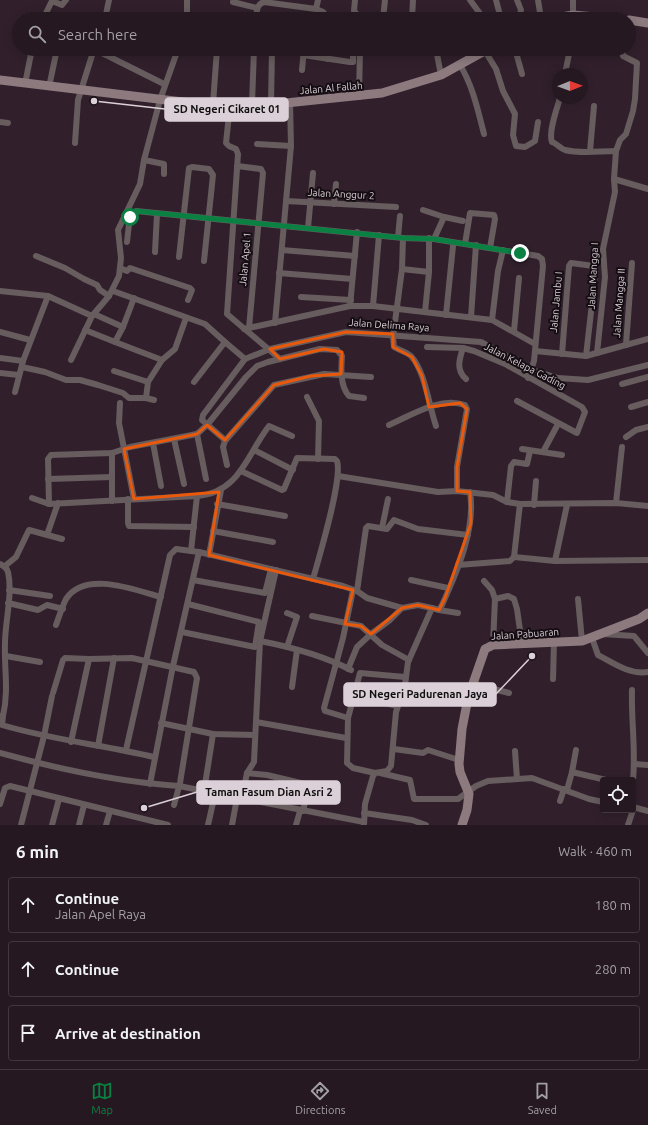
<!DOCTYPE html>
<meta charset="utf-8">
<style>
body{margin:0;font-family:Ubuntu,sans-serif;background:#31252e;color:#f1f3f6}
.controls{position:absolute;right:12px;bottom:12px;display:grid;overflow:hidden;border-radius:4px;box-shadow:0 2px 10px #0003}
.controls button{width:36px;height:36px;display:grid;place-items:center;padding:0;border:0;border-bottom:1px solid #42373f;background:#251821;color:#f1f3f6;font:20px sans-serif}
.compass{position:absolute;left:552px;top:68px;width:36px;height:36px;border-radius:50%;background:#251821;box-shadow:0 2px 10px #0003;rotate:89deg}
.stop{position:absolute;width:12px;height:12px;margin:-9px;border:3px solid #0b8043;border-radius:50%;background:#fff}
.stop.end{background:#0b8043;border-color:#fff;box-shadow:0 1px 4px #0008}
.list{margin:0;padding:0;list-style:none}
h2{display:flex;justify-content:space-between;align-items:center;height:52px;margin:0;padding:0 16px;font-size:17px}
h2 small{font-size:13px;font-weight:400;color:#a3a0a5}
.list li{display:grid;grid-template-columns:26px 1fr auto;gap:12px;align-items:center;box-sizing:border-box;height:56px;margin:0 8px 8px;padding:0 8px;border:1px solid #42373f;border-radius:4px}
.list b{display:block;font-size:15px;white-space:nowrap}
.list p{margin:0;font-size:13px;white-space:nowrap;color:#a3a0a5}
.list em{font-size:13px;font-style:normal;color:#a3a0a5}
.icon{flex:none;width:22px;height:22px;fill:none;stroke:currentColor;stroke-width:2;stroke-linecap:round;stroke-linejoin:round}
.map{position:relative;flex:none;width:648px;height:825px;overflow:hidden}
.search{position:absolute;background:#251821;box-shadow:0 2px 10px #0003;left:12px;right:12px;top:12px;height:44px;display:flex;align-items:center;gap:10px;box-sizing:border-box;padding:0 14px;border-radius:22px;color:#a3a0a5;font-size:15px}
.sheet{height:244px;background:#251821}
nav{display:flex;justify-content:space-around;align-items:center;box-sizing:border-box;height:56px;border-top:1px solid #42373f;background:#251821;font-size:11px;color:#a3a0a5}
nav a{display:grid;justify-items:center;gap:2px}
nav .on{color:#0b8043}
.map>svg:first-child{display:block}
.lines{fill:none;stroke-linecap:round;stroke-linejoin:round}
.street{stroke:#675c5e;stroke-width:6}
.secondary{stroke:#8c7a7e;stroke-width:9}
.route{stroke:#0b8043;stroke-width:5}
.marked{fill:none;stroke:#e8590c;stroke-width:3;stroke-linejoin:round}
.labels{text-anchor:middle;dominant-baseline:central;stroke-width:4;stroke-linejoin:round;paint-order:stroke}
.street-label{font-size:10px;fill:#dcd0d8;stroke:#140d12}
.leader{fill:none;stroke:#dcd0d8;stroke-width:1.5}
.callout-dot{fill:#dcd0d8;stroke:#140d12;stroke-width:1.5}
.callout{fill:#dcd0d8;stroke:#dcd0d8;stroke-width:1.5}
.callout-label{font-size:11px;text-anchor:middle;font-weight:bold;fill:#111}
</style>
<div class="map">
<svg width="648" height="825" viewBox="0 0 648 825">
<rect width="100%" height="100%" fill="#31202c"/>
<g class="lines">
<!-- street -->
<g class="street">
<polyline points="355,0 354,11 362,19"/>
<polyline points="470,0 484,19"/>
<polyline points="496,0 501,19"/>
<polyline points="517,0 521,10 519,19"/>
<polyline points="538,0 541,19"/>
<polyline points="233,2 257,8"/>
<polyline points="316,9 318,0"/>
<polyline points="79,17 84,19"/>
<polyline points="573,18 573,0"/>
<polyline points="43,19 52,1 62,5 66,0"/>
<polyline points="105,19 109,0"/>
<polyline points="187,19 187,0"/>
<path d="M256 19C257 12 256 4 264 2L316 9 323 12 329 19"/>
<polyline points="383,19 385,0"/>
<polyline points="412,19 413,0"/>
<polyline points="94,49 164,84"/>
<polyline points="436,49 441,75"/>
<polyline points="519,49 517,56 522,74"/>
<polyline points="485,51 496,69 503,91 515,114 513,135 516,146 525,147 535,141 538,122"/>
<polyline points="303,55 350,62 353,62 353,49"/>
<polyline points="328,59 329,49"/>
<path d="M460 65C473 86 478 111 484 134"/>
<polyline points="302,70 304,49"/>
<polyline points="565,74 570,49"/>
<polyline points="25,84 32,49"/>
<polyline points="49,87 57,49"/>
<polyline points="359,97 360,49"/>
<path d="M560 98C557 108 548 133 552 142 558 144 559 148 565 150 581 154 600 151 616 151"/>
<polyline points="213,104 217,49"/>
<polyline points="252,104 254,49"/>
<polyline points="271,104 272,49"/>
<polyline points="230,105 226,143 229,146 236,149 238,154 227,314 280,359"/>
<polyline points="0,122 8,123"/>
<polyline points="75,143 78,100 94,49"/>
<polyline points="257,144 291,146"/>
<polyline points="590,151 594,106"/>
<polyline points="144,160 164,164 164,174"/>
<polyline points="237,166 261,169 263,173 249,328"/>
<polyline points="614,179 648,189"/>
<polyline points="286,201 396,207"/>
<polyline points="334,204 336,184"/>
<polyline points="423,210 444,217"/>
<polyline points="308,228 313,173"/>
<polyline points="398,237 400,216"/>
<path d="M403 238 402 269 393 337 394 347C399 350 407 352 411 356 425 371 429 406 436 426"/>
<polyline points="434,239 444,217 463,221"/>
<polyline points="127,242 130,215 136,211 403,238 434,239 538,256 542,259 543,266 534,361 528,378"/>
<polyline points="465,244 470,213 494,215 495,219 490,248"/>
<polyline points="282,250 355,256"/>
<polyline points="155,252 157,214"/>
<polyline points="36,256 65,268 84,279 97,285 100,290 109,296"/>
<polyline points="179,257 189,168 192,167 209,169 213,175 204,261"/>
<polyline points="120,268 127,271 130,268 190,288 192,290 188,300"/>
<polyline points="402,269 429,272"/>
<polyline points="279,273 352,279"/>
<polyline points="0,291 48,296 92,316"/>
<polyline points="113,291 205,324 225,342"/>
<polyline points="301,297 351,300"/>
<polyline points="134,298 123,327 115,342 162,360"/>
<polyline points="350,306 357,232"/>
<polyline points="373,306 379,235"/>
<polyline points="425,312 429,272 429,238"/>
<polyline points="94,314 123,327"/>
<polyline points="446,315 453,246"/>
<polyline points="471,317 476,245"/>
<polyline points="492,320 498,271 503,250"/>
<polyline points="275,323 291,146 290,102"/>
<polyline points="244,329 350,306 373,306 492,320 535,344"/>
<polyline points="85,330 115,342"/>
<polyline points="514,331 519,278"/>
<polyline points="0,332 30,340"/>
<polyline points="626,345 632,263"/>
<polyline points="427,347 463,348 474,351 505,364 582,407 585,412 577,433 517,401"/>
<path d="M463 348C459 360 456 370 466 379"/>
<polyline points="535,351 586,356 648,339"/>
<polyline points="597,353 605,277 603,249 615,192 614,179 616,151 620,140 626,134 633,111 635,99 637,63 623,56 622,49"/>
<polyline points="562,354 569,266 571,263 594,266 596,268 586,356"/>
<polyline points="0,358 23,361"/>
<polyline points="71,360 92,316 109,296 119,276 121,258 118,230 140,184 144,160 160,100 178,49"/>
<polyline points="22,367 45,372 66,380 80,380 98,385 123,393 129,398 146,398"/>
<polyline points="114,371 148,382"/>
<polyline points="0,373 19,375"/>
<polyline points="194,382 225,342 245,359"/>
<polyline points="622,384 648,377"/>
<polyline points="15,392 23,361 48,296"/>
<polyline points="307,397 319,421 318,459"/>
<polyline points="154,400 146,398 148,382 162,360 175,349 186,318"/>
<polyline points="120,403 119,423 134,499"/>
<polyline points="631,407 648,402"/>
<path d="M389 425C412 415 440 396 465 405L467 409 457 467V491"/>
<polyline points="197,434 206,479"/>
<polyline points="626,437 636,430 648,427"/>
<polyline points="174,439 184,484"/>
<polyline points="225,440 202,420 203,415 245,359 270,349 346,332 481,342 532,370 558,378 588,380 648,365"/>
<polyline points="153,443 161,486"/>
<polyline points="522,449 562,455"/>
<polyline points="254,450 293,470"/>
<polyline points="543,452 558,424"/>
<polyline points="112,453 112,501"/>
<polyline points="227,465 223,447 225,441 274,385 324,374 371,377"/>
<path d="M241 471 282 490 284 489 297 458 335 459 337 461C343 479 319 557 313 579"/>
<polyline points="338,476 438,492 457,491 493,495 507,502 520,504 616,503 648,506"/>
<polyline points="48,479 112,477"/>
<path d="M32 498 49 504 197 496C240 493 247 454 269 426L292 436"/>
<polyline points="128,499 128,523 129,526 194,527"/>
<polyline points="507,502 511,466 514,462 527,464 530,451"/>
<polyline points="616,503 622,447"/>
<path d="M49 504 48 459 51 455 112 453 130 447 197 434 207 425 246 377 257 366 268 362 320 349 337 350 342 356C341 369 340 386 349 396L364 398"/>
<polyline points="217,504 285,516"/>
<polyline points="534,505 536,481"/>
<polyline points="382,528 388,499"/>
<polyline points="213,531 273,542"/>
<polyline points="47,535 58,503"/>
<polyline points="191,551 197,496"/>
<polyline points="209,555 221,490"/>
<polyline points="514,557 555,561 648,560"/>
<polyline points="555,561 567,505"/>
<path d="M0 564C4 566 7 568 8 572 13 593 5 622 5 643 4 670 9 689 3 716H0"/>
<polyline points="458,565 510,561 514,557 520,504"/>
<polyline points="5,566 16,557 29,530 62,539"/>
<polyline points="193,580 265,593 271,569"/>
<polyline points="411,580 448,588"/>
<polyline points="484,581 492,590 495,599 493,645"/>
<polyline points="9,590 50,596"/>
<polyline points="357,591 366,528 368,526 387,529 394,520 418,529 468,535"/>
<polyline points="495,599 508,596 514,599 517,609 522,644"/>
<polyline points="578,599 582,641"/>
<polyline points="8,603 38,610 47,605 63,609"/>
<polyline points="439,610 458,613"/>
<polyline points="312,616 361,626 382,645 409,660"/>
<path d="M56 625C59 617 62 607 66 599 85 570 135 590 161 597"/>
<polyline points="182,632 255,647 259,622 188,604"/>
<polyline points="602,634 634,636 648,653"/>
<path d="M592 638 598 655C613 663 630 675 648 672"/>
<path d="M260 641C291 647 322 655 351 670"/>
<polyline points="287,647 297,617 287,613"/>
<polyline points="6,656 40,662"/>
<polyline points="348,669 357,647 371,634 390,620 402,608"/>
<polyline points="553,679 554,642"/>
<polyline points="474,684 509,693"/>
<polyline points="405,685 429,692"/>
<polyline points="292,687 297,650"/>
<path d="M632 690C631 720 636 750 633 780"/>
<polyline points="53,693 63,660 65,658 89,659 132,658 194,672 197,678 180,783 174,805"/>
<polyline points="354,695 397,706"/>
<path d="M3 716 2 725C52 740 104 745 154 757"/>
<polyline points="348,718 325,711 324,708 343,638 353,590"/>
<polyline points="256,722 346,738"/>
<polyline points="161,723 213,734 255,735"/>
<polyline points="71,742 89,659"/>
<polyline points="98,746 114,658"/>
<polyline points="394,749 423,753 428,750 459,760"/>
<polyline points="126,750 170,555 176,549 199,552 343,586 357,591 367,598 402,608 418,605 432,608"/>
<polyline points="515,751 517,779"/>
<path d="M0 753C58 769 119 782 179 786L364 822"/>
<polyline points="634,764 648,765"/>
<polyline points="572,772 576,750"/>
<polyline points="247,773 267,775 309,785 303,811"/>
<polyline points="375,773 353,768 347,763 348,718 360,673 405,677"/>
<polyline points="380,773 410,780 414,799 458,799 476,786 488,781 532,778 589,799 603,802"/>
<polyline points="150,784 173,666 199,552"/>
<polyline points="567,790 572,772 606,780"/>
<polyline points="204,791 213,734"/>
<polyline points="242,797 247,773 254,762 260,641 276,570"/>
<polyline points="560,801 564,789"/>
<polyline points="0,804 5,788 10,786 168,825"/>
<polyline points="633,807 648,811"/>
<polyline points="364,813 412,820 426,825"/>
<polyline points="21,825 44,736 52,696"/>
<polyline points="52,825 59,799"/>
<polyline points="79,825 84,805"/>
<polyline points="106,825 110,811"/>
<polyline points="208,825 215,794"/>
<polyline points="232,825 237,798"/>
<polyline points="296,825 300,811"/>
<path d="M364 825 365 804 373 776 375 773 387 771 391 766 396 712 405 685 408 662 432 608 439 610 442 605C457 572 476 529 470 492"/>
<polyline points="628,825 634,807"/>
</g>
<!-- secondary -->
<g class="secondary">
<polyline points="550,19 573,15 618,19"/>
<polyline points="629,20 648,23"/>
<polyline points="0,80 191,103 230,105 286,103 382,93 441,75 488,49"/>
<polyline points="462,825 467,810 469,794 460,772 459,764 462,729 468,698 485,649 493,645 582,641 639,619 648,613"/>
</g>
</g>
<g class="lines">
<!-- route -->
<polyline class="route" points="130,217 132,213 136,211 403,238 434,239 520,253"/>
</g>
<!-- marked area -->
<path class="marked" d="M346 332 393 334V347L412 357 422 376 429 407 460 403 467 409 457 467V491L470 492 471 523 445 598 439 610 418 605 402 608 371 634 361 626 345 624 353 590 209 555 219 492 134 499 124 449 197 434 207 425 225 440 274 385 311 376 341 374 342 352 324 349 280 359 270 349Z"/>
<g class="labels">
<!-- street labels -->
<g class="street-label">
<text transform="translate(331 88) rotate(-5)">Jalan Al Fallah</text>
<text transform="translate(341 194) rotate(3)">Jalan Anggur 2</text>
<text transform="translate(245 259) rotate(-85)">Jalan Apel 1</text>
<text transform="translate(593 276) rotate(-87)">Jalan Mangga I</text>
<text transform="translate(556 302) rotate(-85)">Jalan Jambu I</text>
<text transform="translate(619 303) rotate(-86)">Jalan Mangga II</text>
<text transform="translate(389 325) rotate(4)">Jalan Delima Raya</text>
<text transform="translate(525 366) rotate(27)">Jalan Kelapa Gading</text>
<text transform="translate(525 634) rotate(-4)">Jalan Pabuaran</text>
</g>
</g>
<!-- callouts -->
<path class="leader" d="M94 101L165 109M532 656L496 694M144 808L197 792"/>
<g class="callout-dot">
<circle cx="94" cy="101" r="4"/>
<circle cx="532" cy="656" r="4"/>
<circle cx="144" cy="808" r="4"/>
</g>
<g class="callout">
<rect x="165" y="98" width="123" height="23" rx="4"/>
<rect x="344" y="683" width="152" height="23" rx="4"/>
<rect x="197" y="781" width="143" height="23" rx="4"/>
</g>
<g class="callout-label">
<text x="227" y="113">SD Negeri Cikaret 01</text>
<text x="420" y="698">SD Negeri Padurenan Jaya</text>
<text x="269" y="796">Taman Fasum Dian Asri 2</text>
</g>
</svg>
<div class="controls">
<button><svg class="icon" aria-label="locate" viewBox="0 0 24 24"><circle cx="12" cy="12" r="6"/><path d="M12 2v4M12 18v4M2 12h4M18 12h4"/></svg></button>
</div>
<svg class="compass" viewBox="-18 -18 36 36"><path d="M0-13l5 13h-10z" fill="#e53935"/><path d="M0 13l5-13h-10z" fill="#a3a0a5"/></svg>
<div class="stop" style="left:130px;top:217px"></div>
<div class="stop end" style="left:520px;top:253px"></div>
<div class="search"><svg class="icon" aria-label="search" viewBox="0 0 24 24"><circle cx="10" cy="10" r="6"/><path d="M15 15l6 6"/></svg>Search here</div>
</div>
<section class="sheet">
<h2>6 min<small>Walk · 460 m</small></h2>
<ul class="list">
<li><svg class="icon" aria-label="ahead" viewBox="0 0 24 24"><path d="M12 20V5M6 11l6-6 6 6"/></svg><div><b>Continue</b><p>Jalan Apel Raya</p></div><em>180 m</em></li>
<li><svg class="icon" aria-label="ahead" viewBox="0 0 24 24"><path d="M12 20V5M6 11l6-6 6 6"/></svg><div><b>Continue</b></div><em>280 m</em></li>
<li><svg class="icon" aria-label="arrive" viewBox="0 0 24 24"><path d="M6 21V4h12l-3 4 3 4H6"/></svg><div><b>Arrive at destination</b></div></li>
</ul>
</section>
<nav>
<a class="on"><svg class="icon" aria-label="map" viewBox="0 0 24 24"><path d="M3 6l6-2 6 2 6-2v14l-6 2-6-2-6 2zM9 4v14M15 6v14"/></svg>Map</a>
<a><svg class="icon" aria-label="directions" viewBox="0 0 24 24"><path d="M12 3l9 9-9 9-9-9zM9 14v-3h6M13 9l2 2-2 2"/></svg>Directions</a>
<a><svg class="icon" aria-label="saved" viewBox="0 0 24 24"><path d="M7 4h10v16l-5-4-5 4z"/></svg>Saved</a>
</nav>
